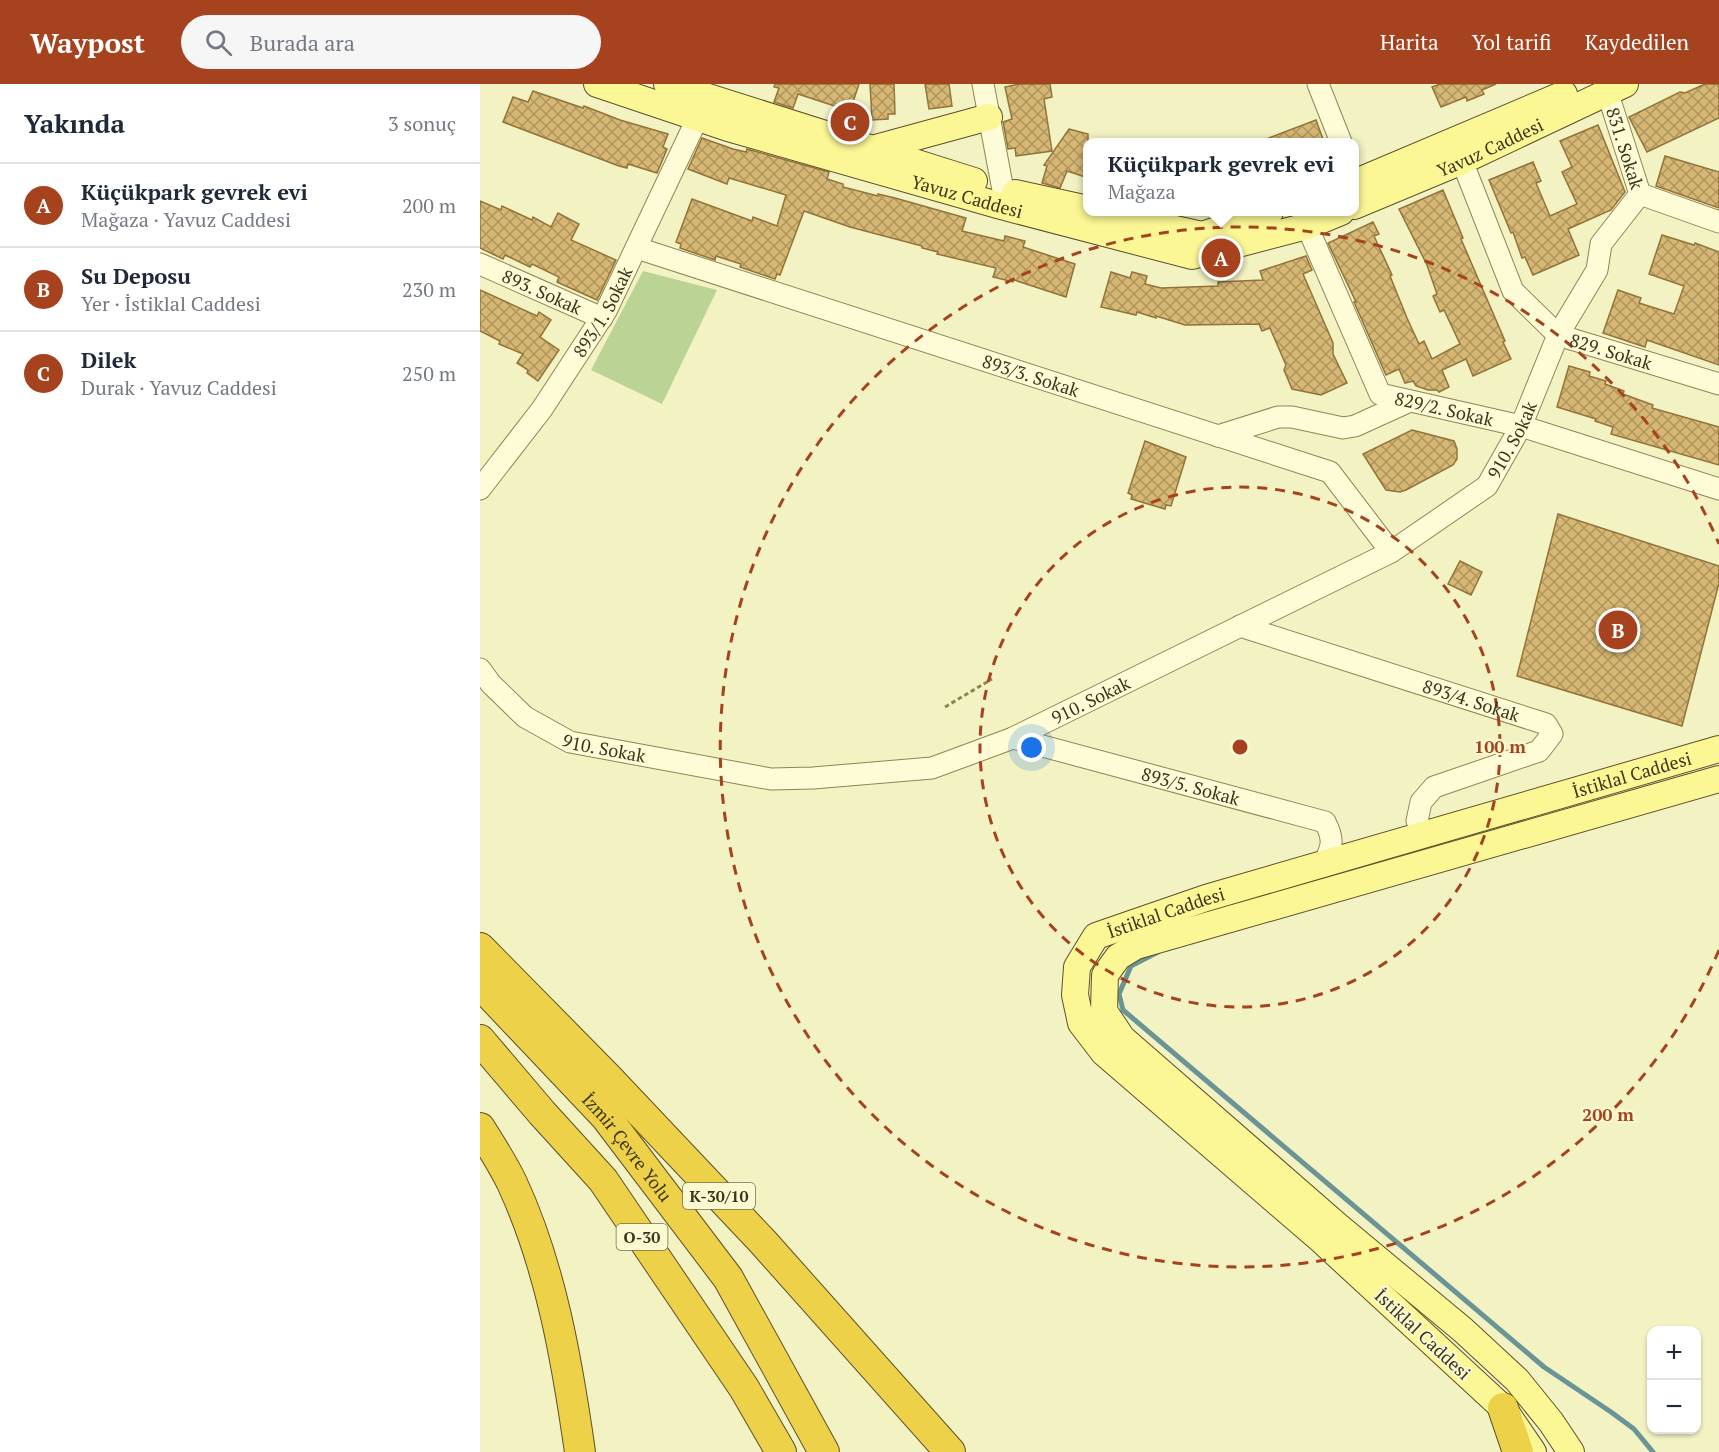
<!DOCTYPE html>
<html lang="tr">
<meta charset="utf-8">
<style>
body{margin:0;font-family:"PT Serif",serif;background:#f6f6f7;color:#1f2937}
.controls{position:absolute;right:18px;bottom:18px;display:grid;overflow:hidden;border-radius:12px;box-shadow:0 2px 4px #0004}
.controls button{width:54px;height:54px;display:grid;place-items:center;padding:0;border:0;border-bottom:2px solid #e0e1e3;background:#fff;color:#1f2937;font:30px sans-serif}
.you{position:absolute;left:552px;top:664px;width:21px;height:21px;margin:-15px;border:4px solid #fff;border-radius:50%;background:#1a73e8;box-shadow:0 0 0 9px #1a73e833}
.badge{display:grid;place-items:center;width:39px;height:39px;border-radius:50%;background:#a7421e;color:#fff;font-size:20px;font-weight:700}
.pin{position:absolute;translate:-50% -50%;border:3px solid #fff;box-shadow:0 2px 6px #0006}
.popup{position:absolute;left:603px;top:54px;width:276px;height:78px;box-sizing:border-box;display:grid;place-content:center;border-radius:12px;background:#fff;filter:drop-shadow(0 2px 4px #0005);font-size:20px;white-space:nowrap;color:#747a83}
.popup b{font-size:22px;color:#1f2937}
.popup::after{content:'';position:absolute;left:50%;top:100%;margin-left:-12px;border:12px solid transparent;border-top-color:#fff}
.list{margin:0;padding:0;list-style:none}
h2{display:flex;justify-content:space-between;align-items:center;height:78px;margin:0;padding:0 24px;font-size:26px}
h2 small{font-size:20px;font-weight:400;color:#747a83}
.list li{display:grid;grid-template-columns:39px 1fr auto;gap:18px;align-items:center;box-sizing:border-box;height:84px;padding:0 24px;border-top:2px solid #e0e1e3}
.list b{display:block;font-size:22px;white-space:nowrap}
.list p{margin:0;font-size:20px;white-space:nowrap;color:#747a83}
.list em{font-size:20px;font-style:normal;color:#747a83}
.icon{flex:none;width:33px;height:33px;fill:none;stroke:currentColor;stroke-width:2;stroke-linecap:round;stroke-linejoin:round}
.map{position:relative;flex:none;width:1239px;height:1368px;overflow:hidden}
header{display:flex;align-items:center;gap:36px;box-sizing:border-box;height:84px;padding:0 30px;background:#a7421e;color:#fff}
header strong{font-size:28px}
nav{display:flex;gap:33px;margin-inline-start:auto;font-size:21px}
.search{width:420px;height:54px;background:#f6f6f7;display:flex;align-items:center;gap:15px;box-sizing:border-box;padding:0 21px;border-radius:33px;color:#747a83;font-size:22px}
main{display:flex}
aside{flex:1;background:#fff}
.map>svg:first-child{display:block}
.green{fill:#bbd394}
.lines{fill:none;stroke-linecap:round;stroke-linejoin:round}
.stream{stroke:#6a9495;stroke-width:5}
.building{fill:url(#building-cross-hatch);stroke:#927439;stroke-width:1.5}
.minor-casing{stroke:#908456;stroke-width:23}
.major-casing{stroke:#5d502b;stroke-width:28}
.highway-casing{stroke:#5d502b;stroke-width:32}
.path{stroke:#908456;stroke-width:3;stroke-dasharray:4.5 3;stroke-linecap:butt}
.minor{stroke:#fdfcd6;stroke-width:21}
.major{stroke:#fbf795;stroke-width:26}
.highway{stroke:#edd148;stroke-width:30}
.ring{fill:none;stroke:#a7421e;stroke-width:3;stroke-dasharray:10 8}
.labels{text-anchor:middle;dominant-baseline:central;stroke-width:4.5;stroke-linejoin:round;paint-order:stroke}
.shield{fill:#faf9d2;stroke:#767053;stroke-width:1.5}
.shield-label{font-size:16px;font-weight:bold;fill:#3e361c}
.street-label{font-size:18px;fill:#3e361c;stroke:#faf9d2}
.centre{fill:#a7421e;stroke:#faf9d2;stroke-width:3}
.ring-label{font-size:18px;text-anchor:middle;font-weight:bold;fill:#a7421e;stroke:#faf9d2;stroke-width:4.5;stroke-linejoin:round;paint-order:stroke}
</style>
<header>
<strong>Waypost</strong>
<div class="search"><svg class="icon" aria-label="search" viewBox="0 0 24 24"><circle cx="10" cy="10" r="6"/><path d="M15 15l6 6"/></svg>Burada ara</div>
<nav><a>Harita</a><a>Yol tarifi</a><a>Kaydedilen</a></nav>
</header>
<main>
<aside>
<h2>Yakında<small>3 sonuç</small></h2>
<ul class="list">
<li><span class="badge">A</span><div><b>Küçükpark gevrek evi</b><p>Mağaza · Yavuz Caddesi</p></div><em>200 m</em></li>
<li><span class="badge">B</span><div><b>Su Deposu</b><p>Yer · İstiklal Caddesi</p></div><em>230 m</em></li>
<li><span class="badge">C</span><div><b>Dilek</b><p>Durak · Yavuz Caddesi</p></div><em>250 m</em></li>
</ul>
</aside>
<div class="map">
<svg width="1239" height="1368" viewBox="0 0 1239 1368">
<defs>
<pattern id="building-cross-hatch" width="8" height="8" patternUnits="userSpaceOnUse" patternTransform="scale(1.5)"><rect width="8" height="8" fill="#d6b773"/><path d="M0 0l8 8M0 8l8-8" fill="none" stroke="#af965e"/></pattern>
</defs>
<rect width="100%" height="100%" fill="#f3f2c2"/>
<!-- green -->
<polygon class="green" points="163,187 237,206 182,320 111,286"/>
<g class="lines">
<!-- stream -->
<polyline class="stream" points="678,868 651,882 639,910 643,926 1064,1283 1131,1328 1154,1345 1173,1368"/>
</g>
<!-- building -->
<g class="building">
<polygon points="295,0 379,0 370,27 318,10 313,24 294,18 299,4 294,3"/>
<polygon points="390,0 414,0 415,30 408,30 408,35 392,36"/>
<polygon points="445,0 469,0 472,22 449,25"/>
<polygon points="539,0 570,0 572,13 564,15 572,67 536,72 535,64 528,65 523,38 532,35 525,3"/>
<polygon points="960,0 1016,0 1002,6 1004,10 987,17 986,13 961,23 952,3"/>
<polygon points="1225,0 1239,0 1239,34 1167,68 1149,33 1200,8 1205,9"/>
<polygon points="53,7 103,24 104,22 140,36 188,50 183,63 187,65 177,89 148,80 147,84 139,82 23,38 33,13 48,18"/>
<polygon points="836,36 844,58 781,58 781,57"/>
<polygon points="1118,41 1145,108 1131,126 1088,145 1099,171 1053,191 1045,173 1042,174 1033,148 1031,149 1009,96 1053,78 1061,97 1056,99 1070,132 1097,120 1082,88 1092,83 1080,57"/>
<polygon points="589,45 608,50 608,94 587,87 580,104 562,99 567,82 564,81"/>
<polygon points="222,54 253,65 266,68 267,65 349,88 347,95 363,100 363,103 398,112 398,110 415,114 486,134 482,147 524,157 525,152 545,157 543,163 595,180 586,213 534,196 533,198 513,193 516,184 457,170 458,168 442,164 442,162 370,143 324,127 300,191 297,190 295,195 260,183 261,180 236,172 235,176 200,164 201,160 196,158 212,115 272,137 273,133 297,142 306,111 249,94 247,100 208,85"/>
<polygon points="1185,72 1239,88 1239,124 1176,102"/>
<polygon points="963,106 983,154 981,155 1025,257 1023,258 1031,275 993,292 986,275 962,286 969,303 959,308 957,306 948,306 936,302 933,297 925,299 919,285 906,291 874,218 876,218 848,159 893,138 899,150 894,152 912,191 910,192 927,234 939,260 944,257 952,275 980,260 964,226 960,228 953,212 957,210 947,181 919,125"/>
<polygon points="0,117 21,126 22,122 52,136 53,133 71,143 78,129 99,140 91,156 136,176 117,216 77,198 79,193 52,180 50,183 25,171 23,175 0,164"/>
<polygon points="1182,151 1214,161 1215,159 1239,168 1239,281 1167,256 1165,263 1123,249 1138,206 1161,214 1159,219 1194,230 1204,202 1169,190"/>
<polygon points="826,172 832,186 823,190 853,259 853,270 867,299 841,311 812,305 804,286 806,281 790,244 782,247 779,240 705,241 676,232 676,234 657,228 656,231 621,223 631,188 650,194 652,188 667,192 665,200 681,204 738,202 738,198 783,196 780,187"/>
<polygon points="0,206 57,232 59,228 71,236 60,253 79,266 58,297 47,289 48,286 37,279 43,270 19,260 20,257 0,247"/>
<polygon points="1089,282 1110,288 1109,292 1126,297 1125,300 1144,307 1143,310 1173,321 1172,324 1239,343 1239,381 1131,350 1133,343 1115,337 1116,335 1077,323"/>
<polygon points="932,346 974,357 977,365 977,375 973,381 926,406 920,408 906,406 883,370"/>
<polygon points="665,357 706,373 691,422 686,421 685,425 651,415 652,411 648,409"/>
<polygon points="1078,430 1239,482 1239,499 1202,642 1037,592"/>
<polygon points="980,477 1002,488 991,511 968,500"/>
</g>
<g class="lines">
<!-- minor casing -->
<g class="minor-casing">
<g id="minor">
<polyline points="503,0 523,106 521,122"/>
<polyline points="838,0 861,58"/>
<path id="s1" d="M1127 7 1160 110 1239 138"/>
<path id="s2" d="M982 77 1033 207 1078 251 1239 300"/>
<path id="s3" d="M827 142 900 310 1041 342 1239 405"/>
<path id="s4" d="M157 164 850 388 911 468"/>
<path id="s5" d="M0 180 122 234"/>
<polyline points="738,352 798,333 812,333 863,344 875,342 930,317"/>
<path id="s6" d="M0 405 62 325 126 227 218 33"/>
<path id="s7" d="M760 542 1066 640 1072 650 1059 667 954 703 941 718 937 737 945 750"/>
<path id="s8" d="M0 585 11 600 45 633 90 658 291 695 333 694 452 684 533 654 911 468 1007 402 1041 342 1078 251 1117 186 1121 160 1160 110"/>
<path id="s9" d="M533 654 845 738C854 755 853 763 843 780"/>
</g>
</g>
<!-- major casing -->
<g class="major-casing">
<g id="major">
<path id="s10" d="M117 0 248 44 521 122 712 172 827 142 861 128"/>
<polyline points="187,0 494,97"/>
<polyline points="392,65 509,33"/>
<polyline points="874,99 1084,10"/>
<polyline points="535,109 608,125"/>
<path id="s11" d="M874 122 982 77 1145 0"/>
<polyline points="618,128 722,151 790,128"/>
<path id="s12" d="M1053 1368 1023 1324 841 1156 624 969 601 939 595 911 597 883 616 852 726 814 1239 665"/>
<polyline points="1091,1368 1071,1338 1037,1296 983,1246 859,1143 642,954 624,927 625,891 638,873 656,862 1239,695"/>
</g>
</g>
<!-- highway casing -->
<g class="highway-casing">
<g id="highway">
<polyline points="0,864 128,994 283,1158 470,1368"/>
<path id="s13" d="M0 900 126 1033 248 1194 344 1368"/>
<polyline points="0,956 62,1029 123,1096 264,1304 301,1368"/>
<path d="M0 1044C11 1062 23 1080 32 1099 71 1183 87 1277 100 1368"/>
<polyline points="1023,1324 1038,1368"/>
</g>
</g>
<!-- path -->
<polyline class="path" points="465,623 512,595"/>
<!-- minor -->
<use href="#minor" class="minor"/>
<!-- major -->
<use href="#major" class="major"/>
<!-- highway -->
<use href="#highway" class="highway"/>
</g>
<!-- distance rings -->
<g class="ring">
<circle cx="760" cy="663" r="260"/>
<path d="M1239 866A520 520 0 1 1 1239 460"/>
</g>
<g class="labels">
<!-- shield labels -->
<g class="shield">
<rect x="203" y="1099" width="72" height="26" rx="4.5"/>
<rect x="136.5" y="1140" width="51" height="26" rx="4.5"/>
</g>
<g class="shield-label">
<text x="239" y="1112">K-30/10</text>
<text x="162" y="1153">O-30</text>
</g>
<!-- street labels -->
<g class="street-label">
<text stroke="none"><textPath href="#s11" startOffset="148">Yavuz Caddesi</textPath></text>
<text stroke="none"><textPath href="#s1" startOffset="60">831. Sokak</textPath></text>
<text stroke="none"><textPath href="#s10" startOffset="387">Yavuz Caddesi</textPath></text>
<text stroke="none"><textPath href="#s5" startOffset="68">893. Sokak</textPath></text>
<text stroke="none"><textPath href="#s6" startOffset="216">893/1. Sokak</textPath></text>
<text stroke="none"><textPath href="#s2" startOffset="258">829. Sokak</textPath></text>
<text stroke="none"><textPath href="#s4" startOffset="414">893/3. Sokak</textPath></text>
<text stroke="none"><textPath href="#s3" startOffset="249">829/2. Sokak</textPath></text>
<text stroke="none"><textPath href="#s8" startOffset="1160">910. Sokak</textPath></text>
<text stroke="none"><textPath href="#s8" startOffset="656">910. Sokak</textPath></text>
<text stroke="none"><textPath href="#s7" startOffset="243">893/4. Sokak</textPath></text>
<text stroke="none"><textPath href="#s8" startOffset="152">910. Sokak</textPath></text>
<text stroke="none"><textPath href="#s12" startOffset="1278">İstiklal Caddesi</textPath></text>
<text stroke="none"><textPath href="#s9" startOffset="184">893/5. Sokak</textPath></text>
<text stroke="none"><textPath href="#s12" startOffset="792">İstiklal Caddesi</textPath></text>
<text stroke="none"><textPath href="#s13" startOffset="220">İzmir Çevre Yolu</textPath></text>
<text transform="translate(943 1250) rotate(43)">İstiklal Caddesi</text>
</g>
</g>
<circle cx="760" cy="663" r="9" class="centre"/>
<g class="ring-label">
<text x="1020" y="669">100 m</text>
<text x="1128" y="1037">200 m</text>
</g>
</svg>
<div class="controls">
<button>+</button>
<button>−</button>
</div>
<div class="you"></div>
<div class="pin badge" style="left:741px;top:174px">A</div>
<div class="popup"><b>Küçükpark gevrek evi</b>Mağaza</div>
<div class="pin badge" style="left:1138px;top:546px">B</div>
<div class="pin badge" style="left:370px;top:38px">C</div>
</div>
</main>
